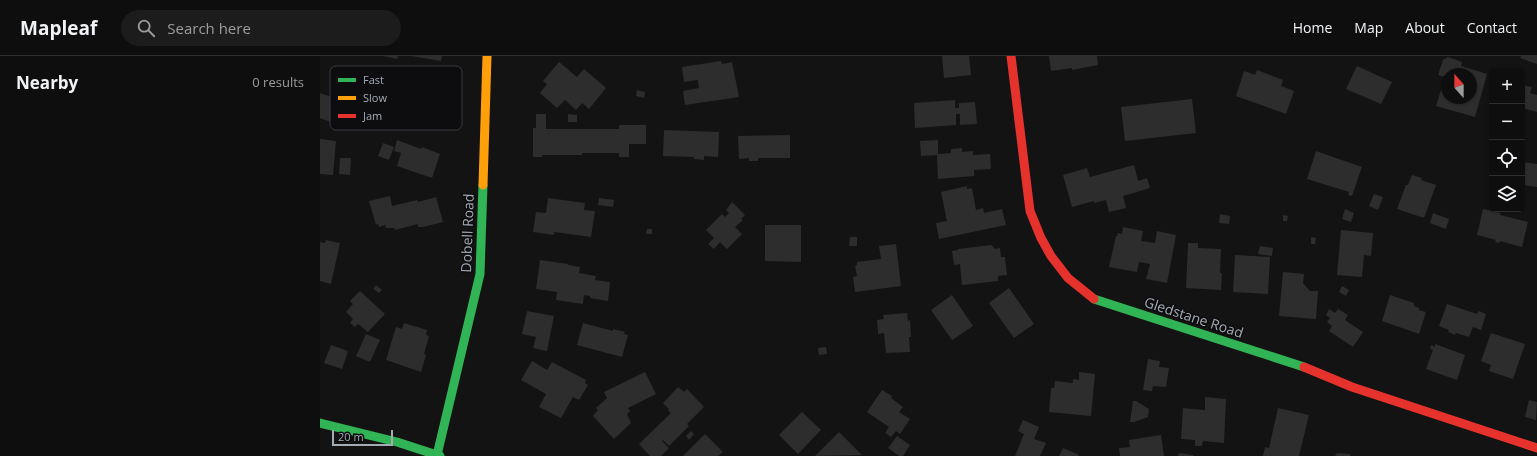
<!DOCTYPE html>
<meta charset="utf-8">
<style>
body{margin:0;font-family:"Open Sans",sans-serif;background:#1c1c1c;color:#f1f3f6}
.controls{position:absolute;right:12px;top:12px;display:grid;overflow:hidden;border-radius:6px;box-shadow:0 1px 3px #0004}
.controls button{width:36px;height:36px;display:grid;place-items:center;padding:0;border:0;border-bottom:1px solid #2e2e2e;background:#0e0e0e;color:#f1f3f6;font:20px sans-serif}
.compass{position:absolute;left:1121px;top:12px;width:36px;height:36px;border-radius:50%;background:#0e0e0e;box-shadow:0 1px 3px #0004;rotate:339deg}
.scale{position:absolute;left:12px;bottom:10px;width:61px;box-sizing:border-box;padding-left:4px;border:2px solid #a4abb4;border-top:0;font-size:11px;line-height:14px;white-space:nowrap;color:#a4abb4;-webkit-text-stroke:3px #0d0d0f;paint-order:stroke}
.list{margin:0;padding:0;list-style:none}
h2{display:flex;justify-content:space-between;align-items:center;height:52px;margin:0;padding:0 16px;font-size:17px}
h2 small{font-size:13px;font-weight:400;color:#9b9c9e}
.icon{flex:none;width:22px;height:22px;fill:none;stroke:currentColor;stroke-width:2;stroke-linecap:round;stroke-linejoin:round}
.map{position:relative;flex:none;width:1217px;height:400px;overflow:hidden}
header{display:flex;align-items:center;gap:24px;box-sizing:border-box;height:56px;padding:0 20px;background:#0e0e0e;border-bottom:1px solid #2e2e2e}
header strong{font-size:19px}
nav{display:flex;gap:22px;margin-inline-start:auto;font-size:14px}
.search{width:280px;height:36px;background:#1c1c1c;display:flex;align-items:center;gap:10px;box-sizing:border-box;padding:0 14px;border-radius:22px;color:#9b9c9e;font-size:15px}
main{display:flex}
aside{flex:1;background:#0e0e0e}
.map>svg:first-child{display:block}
.building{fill:#2d2d2e;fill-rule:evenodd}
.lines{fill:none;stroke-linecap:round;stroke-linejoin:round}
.fast{stroke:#30b455;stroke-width:9}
.slow{stroke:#ff9f0a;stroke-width:9}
.jam{stroke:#e5322d;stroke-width:9}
.labels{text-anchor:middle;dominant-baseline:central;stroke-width:3;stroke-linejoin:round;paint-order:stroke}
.street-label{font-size:14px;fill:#a4abb4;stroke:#0d0d0f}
.key{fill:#0d0d0f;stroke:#3a3c41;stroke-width:1}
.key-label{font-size:11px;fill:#a4abb4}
</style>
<header>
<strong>Mapleaf</strong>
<div class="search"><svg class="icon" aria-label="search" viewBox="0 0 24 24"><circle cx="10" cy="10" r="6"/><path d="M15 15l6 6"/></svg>Search here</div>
<nav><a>Home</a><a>Map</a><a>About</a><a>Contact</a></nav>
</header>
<main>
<aside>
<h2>Nearby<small>0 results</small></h2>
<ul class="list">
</ul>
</aside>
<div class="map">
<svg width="1217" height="400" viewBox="0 0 1217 400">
<rect width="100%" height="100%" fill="#131313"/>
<!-- building -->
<g class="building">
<polygon points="63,0 78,0 77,3"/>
<polygon points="91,0 122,0 121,5"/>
<polygon points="622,0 649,0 651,19 624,22"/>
<polygon points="729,0 777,0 778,9 752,14 752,12 731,15"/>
<polygon points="1201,0 1217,0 1217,8 1200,2"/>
<path d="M1128 1 1142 6 1141 10 1167 18 1155 61 1116 50 1125 21 1118 19 1123 4ZM1127 18H1151V42H1127Z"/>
<polygon points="401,5 402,8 412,6 419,41 365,49 363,35 379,32 378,24 364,26 362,11"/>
<polygon points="239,6 257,21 264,13 286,32 269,53 262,47 256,54 245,44 237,52 220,37 227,28 223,25"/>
<polygon points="1037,10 1072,26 1061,48 1026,33"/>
<polygon points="937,14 963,24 961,30 974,35 966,58 916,40 924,15 935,19"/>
<polygon points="15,27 33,28 32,46 29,51 31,52 24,71 0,62 0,37 14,42"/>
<polygon points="1202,29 1212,31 1210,37 1217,39 1217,56 1202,52"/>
<polygon points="317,34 325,36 324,42 316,40"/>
<polygon points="872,43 876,77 805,85 801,51"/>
<polygon points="635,44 635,52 639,52 639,47 655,46 657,68 640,69 640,58 636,58 636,69 595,72 594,47"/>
<polygon points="216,58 226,58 226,73 299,73 299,69 326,69 326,88 309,88 309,101 299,101 299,97 262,97 262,99 222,99 222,101 213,101 213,72 216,72"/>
<polygon points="248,58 257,59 257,66 248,66"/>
<polygon points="344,74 399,76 398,101 384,100 384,104 374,103 374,101 343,100"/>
<polygon points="470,79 470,102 438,102 438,105 429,105 429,102 419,103 418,80"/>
<polygon points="0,83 16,85 13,119 0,118"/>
<polygon points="77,84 101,93 102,91 120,98 112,122 77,110 81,97 74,95"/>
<polygon points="618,84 618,98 631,97 631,93 642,92 642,96 653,95 653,99 670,98 671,113 654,114 654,120 618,123 617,99 601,100 600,85"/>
<polygon points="63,87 74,91 69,104 58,100"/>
<polygon points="996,95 1042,111 1032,140 1028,139 1029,136 987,123"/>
<polygon points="20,102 31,102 30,119 19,118"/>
<polygon points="1202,106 1217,108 1217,131 1202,129"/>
<polygon points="814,109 818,125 827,122 830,132 803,140 806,152 789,156 786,144 774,147 774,145 752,151 743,119 767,112 770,121"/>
<polygon points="1092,119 1102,122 1101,124 1116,129 1104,162 1077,153 1086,129 1088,129"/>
<polygon points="647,130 647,133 652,132 656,154 663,152 664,157 682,153 686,169 619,183 616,167 627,165 621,136"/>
<polygon points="1054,138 1063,141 1058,154 1049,150"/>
<polygon points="70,140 72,150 97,144 98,146 116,141 123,166 103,171 98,171 98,168 75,174 74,172 66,172 65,169 59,171 58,168 56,169 49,145"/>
<polygon points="228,142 265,147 264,154 275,155 271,181 234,176 234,179 213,176 216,156 226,157"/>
<polygon points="279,142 294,144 293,151 278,149"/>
<polygon points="412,146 425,159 421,163 423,164 415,171 422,178 407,193 400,186 394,193 388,188 394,182 386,174 402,158 405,161 409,157 406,154"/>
<polygon points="1025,153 1034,157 1031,166 1022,163"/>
<polygon points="1163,153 1181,157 1180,159 1208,166 1202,191 1180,185 1179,187 1175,186 1176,184 1157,179"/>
<polygon points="1113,157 1129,163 1126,173 1110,167"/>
<polygon points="900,158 910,160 909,168 899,167"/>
<polygon points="963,159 968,160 967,165 963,165"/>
<polygon points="445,169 481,169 481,206 445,205"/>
<polygon points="803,171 823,175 821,185 835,187 837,175 856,179 847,227 826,223 830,208 819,206 817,216 789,211 796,180 797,180 798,177 802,178"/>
<polygon points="327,173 332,173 332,178 326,178"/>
<polygon points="1021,174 1053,177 1051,200 1044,199 1042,221 1017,219"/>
<polygon points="530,181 537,181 537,190 529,190"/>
<polygon points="991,181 996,182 995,188 991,188"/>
<polygon points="6,184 20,187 11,228 0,225 0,186 5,187"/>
<polygon points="868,187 878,187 878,192 901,193 900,217 902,217 901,234 866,232"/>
<polygon points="576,188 581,230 535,236 533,221 537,220 535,210 537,209 537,206 561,203 559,190"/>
<polygon points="671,189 675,193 680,192 681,201 685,201 687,219 678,220 678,225 642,229 640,208 634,209 632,195 638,194 638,193"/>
<polygon points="940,190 953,192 952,200 938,198"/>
<polygon points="915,199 950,201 948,238 913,236"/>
<polygon points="220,204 248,208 248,209 260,211 259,217 276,220 275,224 290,226 288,245 270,242 270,240 264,239 263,248 236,244 237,236 216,233"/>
<polygon points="963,216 984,218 983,227 990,235 998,235 996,263 959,260"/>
<polygon points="56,229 62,234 59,237 53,233"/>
<polygon points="1022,230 1029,234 1026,240 1019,236"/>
<polygon points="689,232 714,268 694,282 669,247"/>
<polygon points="40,235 65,258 48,276 38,268 35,271 30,267 33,263 26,256 33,248 30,245"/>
<polygon points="632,239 653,270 632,284 611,254"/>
<polygon points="1070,239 1094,247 1094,250 1099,252 1099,254 1106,256 1099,278 1062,265"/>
<polygon points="1127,248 1157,258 1159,255 1166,258 1161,274 1153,271 1149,281 1136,277 1135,279 1128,276 1129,274 1119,270"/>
<polygon points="1009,253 1015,257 1018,253 1028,259 1025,264 1043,276 1033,291 1009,275 1012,270 1007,266 1010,262 1006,259"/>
<polygon points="207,255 234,260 227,295 213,292 216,281 202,278"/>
<polygon points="587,257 588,265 590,264 591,281 589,281 590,296 566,297 564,277 558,278 557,264 564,263 563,259"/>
<polygon points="84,267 107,274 106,279 109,280 104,298 106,299 101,316 66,304 76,271 82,273"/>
<polygon points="263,267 293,275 293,273 305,276 304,278 308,279 302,301 257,289"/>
<polygon points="1171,277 1205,288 1193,323 1169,315 1171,309 1161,305"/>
<polygon points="46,278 60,284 50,306 36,300"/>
<polygon points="1115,288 1145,299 1137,324 1106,313 1113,294 1110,293 1111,289 1115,291"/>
<polygon points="11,289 28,295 22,313 4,307"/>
<polygon points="506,291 507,298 499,299 498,292"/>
<polygon points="828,303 840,305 839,311 849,312 846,331 833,330 832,335 823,334"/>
<polygon points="212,305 227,314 232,306 266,324 265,327 268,329 259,344 253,341 241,362 219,351 226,338 201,324"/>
<polygon points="325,316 336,338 308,352 310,355 307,358 311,367 294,383 273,360 278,354 276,352 287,342 284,336"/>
<polygon points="759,316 775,318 771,360 729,356 731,332 734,332 735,325 753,327 753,323 759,324"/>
<polygon points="358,331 364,336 367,333 384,351 367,368 369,370 349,390 343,384 342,385 349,392 341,400 330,400 319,388 351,357 348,354 349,353 343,347"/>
<polygon points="562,334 572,340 571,342 583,351 579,356 590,363 580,378 576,375 571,381 565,377 569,371 547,356"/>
<polygon points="885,341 906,343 904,387 883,385 882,390 875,390 875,384 861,383 863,352 885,354"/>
<polygon points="1209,344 1217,346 1216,364 1205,361"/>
<polygon points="813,345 816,345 829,353 828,361 814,366 810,366"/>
<polygon points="958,352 989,359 979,400 943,400 945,391 949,392"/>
<polygon points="482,356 501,374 478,398 459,379"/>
<polygon points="703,364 719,371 714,383 726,387 720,400 695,400 704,378 698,375"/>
<polygon points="371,375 374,378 369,384 366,380"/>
<polygon points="519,376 542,399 495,400"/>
<polygon points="385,378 403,396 398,400 363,400"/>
<polygon points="841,379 844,400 800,400 799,392 810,391 809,384"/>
<polygon points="577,380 590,389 583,400 579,400 568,392"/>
<polygon points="743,392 759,399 758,400 739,400"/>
<polygon points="859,397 873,399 873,400 858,400"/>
<polygon points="1017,397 1030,398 1030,400 1015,400"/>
</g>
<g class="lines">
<!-- fast -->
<g class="fast">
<polyline points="774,243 984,311"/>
<polyline points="0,367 77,386 120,400"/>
<polyline points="117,399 160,218 163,129"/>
</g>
<!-- slow -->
<polyline class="slow" points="163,129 167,0"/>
<!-- jam -->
<g class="jam">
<polyline points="691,0 710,155 721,182 731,200 748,222 774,243"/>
<polyline points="984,311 1032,331 1217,392"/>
</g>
</g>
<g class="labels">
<!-- street labels -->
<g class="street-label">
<text transform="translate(147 177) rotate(-88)">Dobell Road</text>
<text transform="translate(874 261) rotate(18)">Gledstane Road</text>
</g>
</g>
<!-- legend -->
<rect x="10" y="10" width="132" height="64" rx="6" class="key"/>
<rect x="18" y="22" width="18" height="4" fill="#30b455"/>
<rect x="18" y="40" width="18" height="4" fill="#ff9f0a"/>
<rect x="18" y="58" width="18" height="4" fill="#e5322d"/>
<g class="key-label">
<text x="43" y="28">Fast</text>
<text x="43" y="46">Slow</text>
<text x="43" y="64">Jam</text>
</g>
</svg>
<div class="controls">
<button>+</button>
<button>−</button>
<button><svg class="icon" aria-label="locate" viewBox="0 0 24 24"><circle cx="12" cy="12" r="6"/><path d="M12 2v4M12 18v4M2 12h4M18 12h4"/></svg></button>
<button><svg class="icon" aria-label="layers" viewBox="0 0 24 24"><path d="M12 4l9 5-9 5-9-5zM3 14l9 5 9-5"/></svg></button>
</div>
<svg class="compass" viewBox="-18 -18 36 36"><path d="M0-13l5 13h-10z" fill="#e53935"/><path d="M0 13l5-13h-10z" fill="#9b9c9e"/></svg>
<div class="scale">20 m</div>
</div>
</main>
